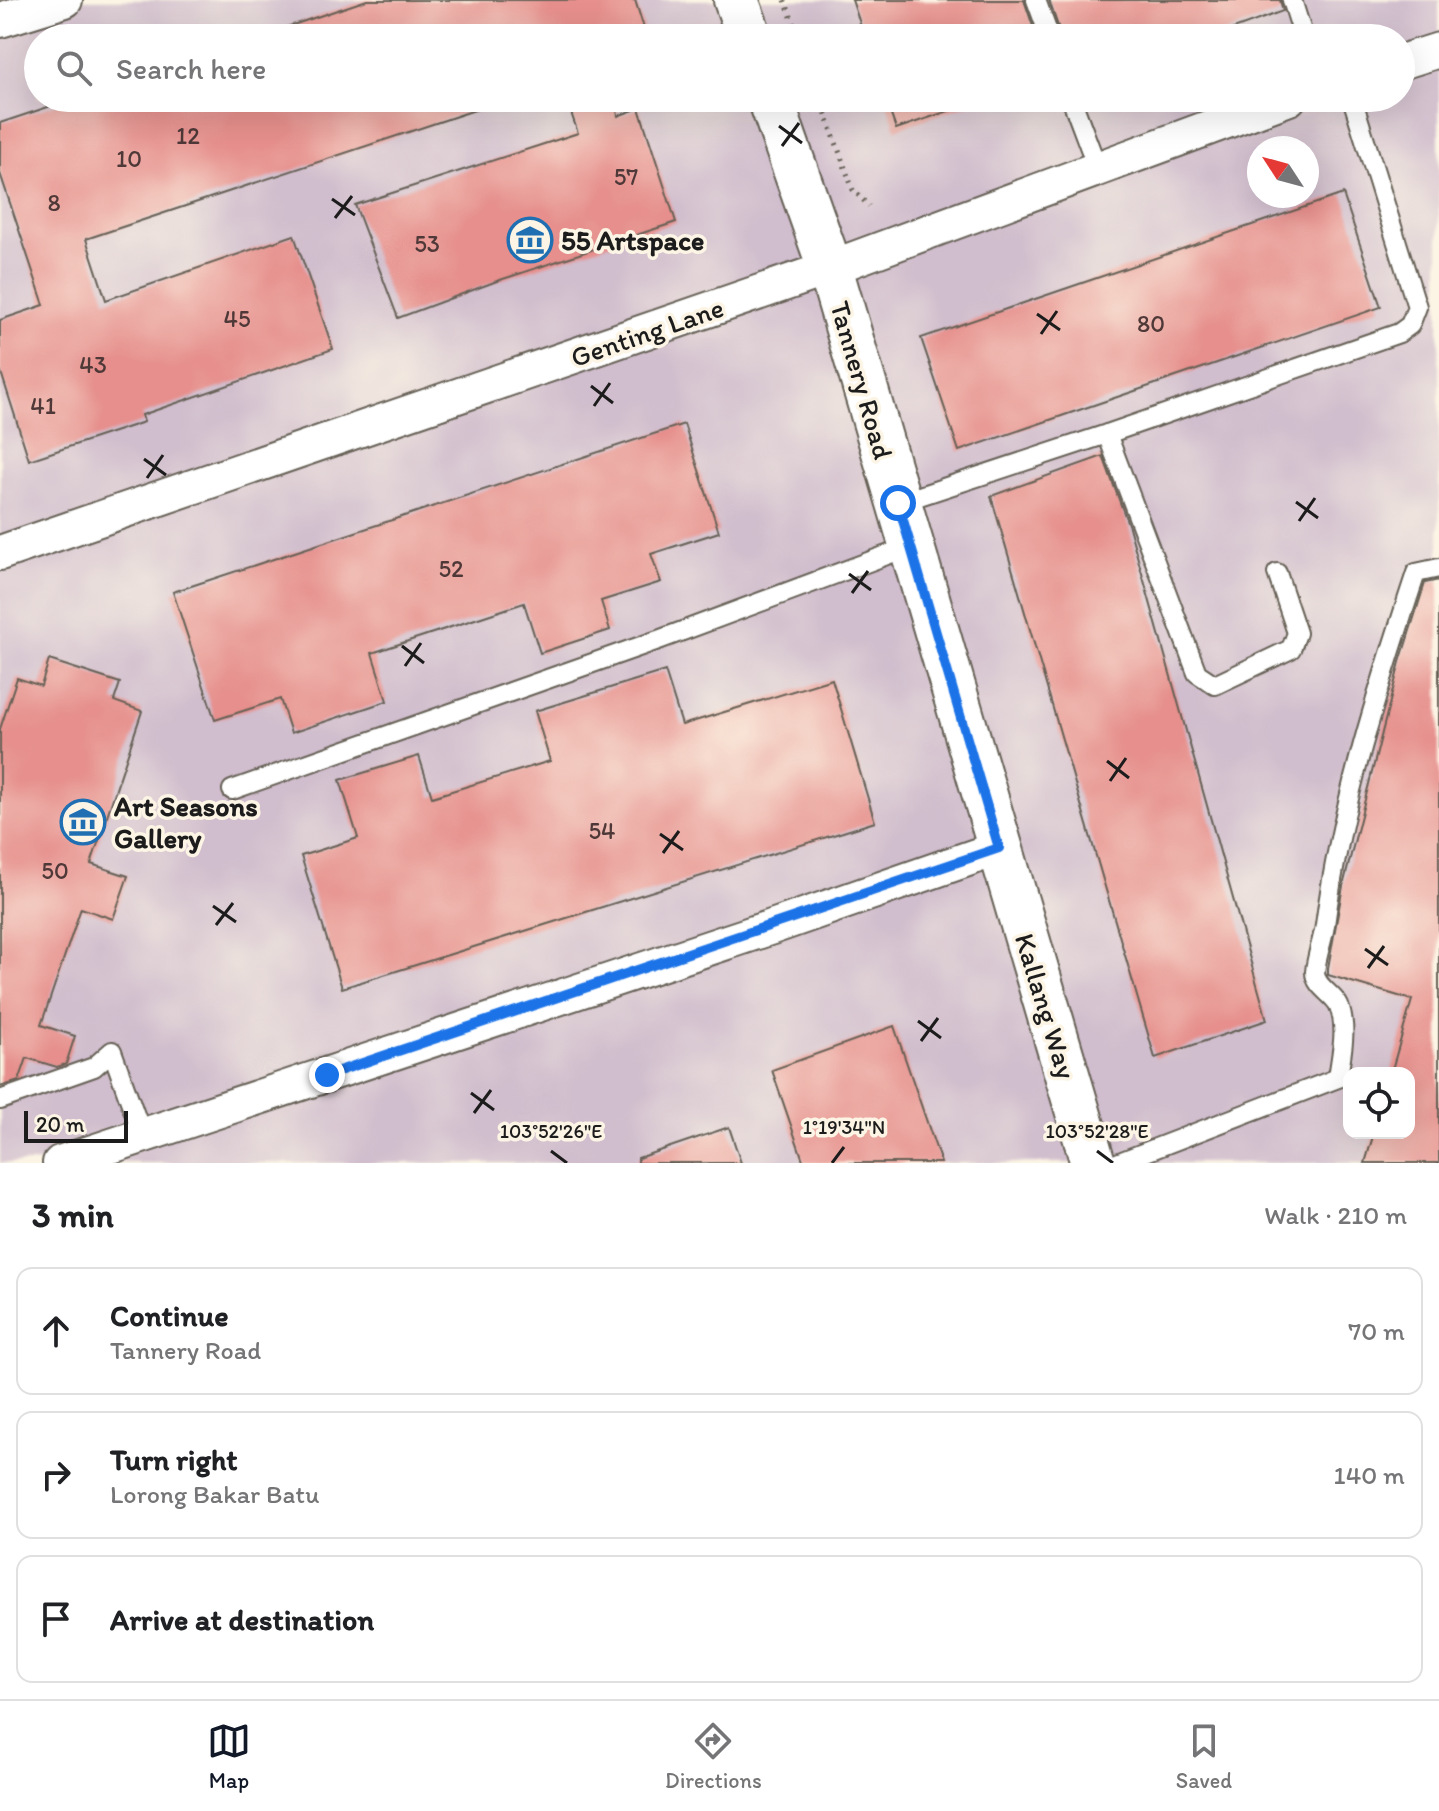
<!DOCTYPE html>
<meta charset="utf-8">
<style>
body{margin:0;font-family:Itim,sans-serif;background:#f6f6f6;color:#202124}
.controls{position:absolute;right:24px;bottom:24px;display:grid;overflow:hidden;border-radius:16px;box-shadow:0 8px 32px #0002}
.controls button{width:72px;height:72px;display:grid;place-items:center;padding:0;border:0;border-bottom:2px solid #e0e0e0;background:#fff;color:#202124;font:40px sans-serif}
.compass{position:absolute;left:1247px;top:136px;width:72px;height:72px;border-radius:50%;background:#fff;box-shadow:0 8px 32px #0002;rotate:306deg}
.scale{position:absolute;left:24px;bottom:20px;width:104px;box-sizing:border-box;padding-left:8px;border:4px solid #1c1c1c;border-top:0;font-size:22px;line-height:28px;white-space:nowrap;color:#1c1c1c;-webkit-text-stroke:6px #fcf5e5;paint-order:stroke}
.stop{position:absolute;width:24px;height:24px;margin:-18px;border:6px solid #1a73e8;border-radius:50%;background:#fff}
.stop.end{background:#1a73e8;border-color:#fff;box-shadow:0 2px 8px #0008}
.list{margin:0;padding:0;list-style:none}
h2{display:flex;justify-content:space-between;align-items:center;height:104px;margin:0;padding:0 32px;font-size:34px}
h2 small{font-size:26px;font-weight:400;color:#757577}
.list li{display:grid;grid-template-columns:52px 1fr auto;gap:24px;align-items:center;box-sizing:border-box;height:128px;margin:0 16px 16px;padding:0 16px;border:2px solid #e0e0e0;border-radius:16px}
.list b{display:block;font-size:30px;white-space:nowrap}
.list p{margin:0;font-size:26px;white-space:nowrap;color:#757577}
.list em{font-size:26px;font-style:normal;color:#757577}
.icon{flex:none;width:44px;height:44px;fill:none;stroke:currentColor;stroke-width:2;stroke-linecap:round;stroke-linejoin:round}
.map{position:relative;flex:none;width:1439px;height:1163px;overflow:hidden}
.search{position:absolute;background:#fff;box-shadow:0 8px 32px #0002;left:24px;right:24px;top:24px;height:88px;display:flex;align-items:center;gap:20px;box-sizing:border-box;padding:0 28px;border-radius:44px;color:#757577;font-size:30px}
.sheet{height:536px;background:#fff}
nav{display:flex;justify-content:space-around;align-items:center;box-sizing:border-box;height:112px;border-top:2px solid #e0e0e0;background:#fff;font-size:22px;color:#757577}
nav a{display:grid;justify-items:center;gap:4px}
nav .on{color:#111827}
.map>svg:first-child{display:block}
.industrial{fill:#d0bdcd;fill-rule:evenodd}
.building{fill:#e68f8c}
.lines{fill:none;stroke-linecap:round;stroke-linejoin:round}
.service-casing{stroke:#666156;stroke-width:22}
.minor-casing{stroke:#666156;stroke-width:38}
.tertiary-casing{stroke:#666156;stroke-width:48}
.path{stroke:#666156;stroke-width:5;stroke-dasharray:2 6;stroke-linecap:butt}
.service{stroke:#fff;stroke-width:18}
.minor{stroke:#fff;stroke-width:34}
.tertiary{stroke:#fff;stroke-width:44}
.route{stroke:#1a73e8;stroke-width:10}
.ticks{fill:none;stroke:#1c1c1c;stroke-width:3}
.labels{text-anchor:middle;dominant-baseline:central;stroke-width:7;stroke-linejoin:round;paint-order:stroke}
.number-label{font-size:24px;fill:#4e3938}
.poi-label{font-size:28px;font-weight:bold;fill:#1c1c1c;stroke:#fcf5e5;text-anchor:start}
.street-label{font-size:28px;fill:#1c1c1c;stroke:#fcf5e5}
.ticks-label{font-size:20px;text-anchor:middle;fill:#1c1c1c;stroke:#fcf5e5;stroke-width:7;stroke-linejoin:round;paint-order:stroke}
</style>
<div class="map">
<svg width="1439" height="1163" viewBox="0 0 1439 1163">
<rect width="100%" height="100%" fill="#fcf5e5"/>
<filter id="ink" filterUnits="userSpaceOnUse"><feTurbulence type="fractalNoise" baseFrequency=".0125" numOctaves="2"/><feDisplacementMap in="SourceGraphic" scale="16" xChannelSelector="R" yChannelSelector="G"/><feConvolveMatrix kernelMatrix="1 2 1 2 8 2 1 2 1" color-interpolation-filters="sRGB"/></filter>
<filter id="wash" filterUnits="userSpaceOnUse"><feTurbulence type="fractalNoise" baseFrequency=".006" numOctaves="4" result="noise"/><feDisplacementMap in="SourceGraphic" scale="32" xChannelSelector="R" yChannelSelector="G"/><feGaussianBlur stdDeviation="1.8" result="paint"/><feColorMatrix in="noise" values="0 0 0 0 0 0 0 0 0 0 0 0 0 0 0 0 0 1.4 0 .05"/><feComposite in="paint" operator="in"/></filter>
<g filter="url(#wash)">
<rect width="100%" height="100%" fill="#f0e2c3"/>
<!-- industrial -->
<path class="industrial" d="M0 0H1439V1163H0ZM38 38H1401V98H38ZM1259 148H1307V196H1259ZM1349 1073H1409V1133H1349Z"/>
<g id="blocks">
<!-- building -->
<g class="building">
<polygon points="367,0 635,0 647,38 270,38 269,33"/>
<polygon points="852,0 1024,0 1037,38 865,38"/>
<polygon points="1049,0 1280,0 1283,11 1209,38 1062,38"/>
<polygon points="75,98 492,98 493,104 86,239 106,300 294,235 333,349 142,415 144,422 29,460 0,369 0,320 44,305 0,173 0,123"/>
<polygon points="566,98 615,98 618,116 639,108 676,222 497,281 398,318 355,205 578,133"/>
<polygon points="885,98 972,98 972,103 896,129"/>
<polygon points="1343,194 1381,307 959,451 921,338"/>
<polygon points="684,424 719,532 651,554 661,582 601,601 610,630 540,653 524,603 372,653 387,701 291,733 280,699 215,720 173,592"/>
<polygon points="1103,456 1129,527 1267,1020 1155,1058 991,496"/>
<polygon points="1439,580 1439,1163 1365,1163 1374,1133 1409,1133 1409,1073 1391,1073 1412,1000 1328,975 1328,968 1343,886 1400,662 1425,583"/>
<polygon points="49,660 120,683 114,701 142,711 91,864 128,876 113,919 81,908 41,1025 75,1036 66,1064 57,1067 27,1058 19,1081 0,1087 0,729 17,678 41,686"/>
<polygon points="665,671 682,725 832,679 875,822 342,988 301,856 358,838 340,780 419,756 432,797 550,761 535,711"/>
<polygon points="894,1026 941,1163 804,1163 772,1070"/>
<polygon points="729,1127 741,1163 638,1163 638,1158"/>
</g>
</g>
</g>
<g filter="url(#ink)">
<use href="#blocks" fill-opacity="0" stroke="#666156" stroke-width="2"/>
<g class="lines">
<!-- service casing -->
<g class="service-casing">
<g id="service">
<polyline points="1036,0 1050,38"/>
<polyline points="1292,0 1304,38"/>
<polyline points="1071,98 1097,167"/>
<polyline points="1107,434 1197,673 1215,685 1291,649 1297,633 1277,573"/>
<polyline points="898,503 1107,434 1399,333 1410,325 1417,307 1352,98"/>
<polyline points="232,790 661,639 911,546"/>
<polyline points="0,1100 94,1067 112,1051 143,1137"/>
<path d="M1117 1163 1338 1078C1341 1054 1348 1030 1339 1006 1334 994 1315 987 1315 972 1316 957 1323 940 1325 925 1341 804 1378 688 1416 573L1439 568"/>
</g>
</g>
<!-- minor casing -->
<g class="minor-casing">
<g id="minor">
<polyline points="0,20 65,0"/>
<polyline points="1401,62 1439,50"/>
<polyline points="0,553 830,268 1289,98"/>
<polyline points="60,1163 772,927 999,848"/>
</g>
</g>
<!-- tertiary casing -->
<g class="tertiary-casing">
<g id="tertiary">
<polyline points="736,0 750,38"/>
<polyline points="770,98 830,268 1093,1163"/>
</g>
</g>
<!-- path -->
<g class="path">
<polyline points="785,0 799,38"/>
<polyline points="820,98 853,190 869,206"/>
</g>
<!-- service -->
<use href="#service" class="service"/>
<!-- minor -->
<use href="#minor" class="minor"/>
<!-- tertiary -->
<use href="#tertiary" class="tertiary"/>
</g>
</g>
<g class="lines" filter="url(#ink)">
<!-- route -->
<polyline class="route" points="327,1075 999,848 898,503"/>
</g>
<!-- ticks -->
<path class="ticks" d="M779 126 802 143M782 146 799 123M332 199 355 215M335 218 352 196M1037 314 1060 330M1041 334 1057 311M591 386 613 403M594 406 610 383M144 459 166 475M147 478 163 455M1296 502 1318 518M1299 521 1315 498M849 574 871 590M852 593 868 571M402 646 424 663M405 666 421 643M1107 761 1129 778M1110 781 1126 758M660 834 683 850M663 853 679 831M213 906 236 922M216 925 233 903M1365 949 1388 965M1368 968 1384 946M918 1021 941 1038M921 1041 938 1018M471 1093 494 1110M474 1113 491 1090M551 1151 567 1163M1097 1151 1113 1163M832 1163 844 1147"/>
<!-- icons -->
<defs>
<g id="museum-ring" transform="scale(2.3)"><circle r="9.5" fill="#fcf5e5" stroke="#1f6fb2" stroke-width="1.5"/><path d="M0-6L6-3V-2H-6V-3ZM-5-1h2V3h-2ZM-1-1h2V3h-2ZM3-1h2V3H3ZM-6 4H6V6H-6Z" fill="#1f6fb2"/></g>
</defs>
<g fill-rule="evenodd">
<use href="#museum-ring" x="530" y="240"/>
<use href="#museum-ring" x="83" y="822"/>
</g>
<g class="labels">
<!-- number labels -->
<g class="number-label">
<text x="188" y="135">12</text>
<text x="129" y="158">10</text>
<text x="626" y="176">57</text>
<text x="54" y="202">8</text>
<text x="427" y="243">53</text>
<text x="237" y="318">45</text>
<text x="1151" y="323">80</text>
<text x="93" y="364">43</text>
<text x="43" y="405">41</text>
<text x="451" y="568">52</text>
<text x="602" y="830">54</text>
<text x="55" y="870">50</text>
</g>
<!-- poi labels -->
<g class="poi-label">
<text x="561" y="240">55 Artspace</text>
<text x="114" y="806">Art Seasons<tspan x="114" dy="32">Gallery</tspan></text>
</g>
<!-- street labels -->
<g class="street-label">
<text transform="translate(647 332) rotate(-19)">Genting Lane</text>
<text transform="translate(862 380) rotate(74)">Tannery Road</text>
<text transform="translate(1046 1006) rotate(73)">Kallang Way</text>
</g>
</g>
<g class="ticks-label">
<text x="844" y="1134">1°19'34"N</text>
<text x="551" y="1138">103°52'26"E</text>
<text x="1097" y="1138">103°52'28"E</text>
</g>
</svg>
<div class="controls">
<button><svg class="icon" aria-label="locate" viewBox="0 0 24 24"><circle cx="12" cy="12" r="6"/><path d="M12 2v4M12 18v4M2 12h4M18 12h4"/></svg></button>
</div>
<svg class="compass" viewBox="-18 -18 36 36"><path d="M0-13l5 13h-10z" fill="#e53935"/><path d="M0 13l5-13h-10z" fill="#757577"/></svg>
<div class="scale">20 m</div>
<div class="stop" style="left:898px;top:503px"></div>
<div class="stop end" style="left:327px;top:1075px"></div>
<div class="search"><svg class="icon" aria-label="search" viewBox="0 0 24 24"><circle cx="10" cy="10" r="6"/><path d="M15 15l6 6"/></svg>Search here</div>
</div>
<section class="sheet">
<h2>3 min<small>Walk · 210 m</small></h2>
<ul class="list">
<li><svg class="icon" aria-label="ahead" viewBox="0 0 24 24"><path d="M12 20V5M6 11l6-6 6 6"/></svg><div><b>Continue</b><p>Tannery Road</p></div><em>70 m</em></li>
<li><svg class="icon" aria-label="right" viewBox="0 0 24 24"><path d="M7 20v-9h11M14 6l5 5-5 5"/></svg><div><b>Turn right</b><p>Lorong Bakar Batu</p></div><em>140 m</em></li>
<li><svg class="icon" aria-label="arrive" viewBox="0 0 24 24"><path d="M6 21V4h12l-3 4 3 4H6"/></svg><div><b>Arrive at destination</b></div></li>
</ul>
</section>
<nav>
<a class="on"><svg class="icon" aria-label="map" viewBox="0 0 24 24"><path d="M3 6l6-2 6 2 6-2v14l-6 2-6-2-6 2zM9 4v14M15 6v14"/></svg>Map</a>
<a><svg class="icon" aria-label="directions" viewBox="0 0 24 24"><path d="M12 3l9 9-9 9-9-9zM9 14v-3h6M13 9l2 2-2 2"/></svg>Directions</a>
<a><svg class="icon" aria-label="saved" viewBox="0 0 24 24"><path d="M7 4h10v16l-5-4-5 4z"/></svg>Saved</a>
</nav>
